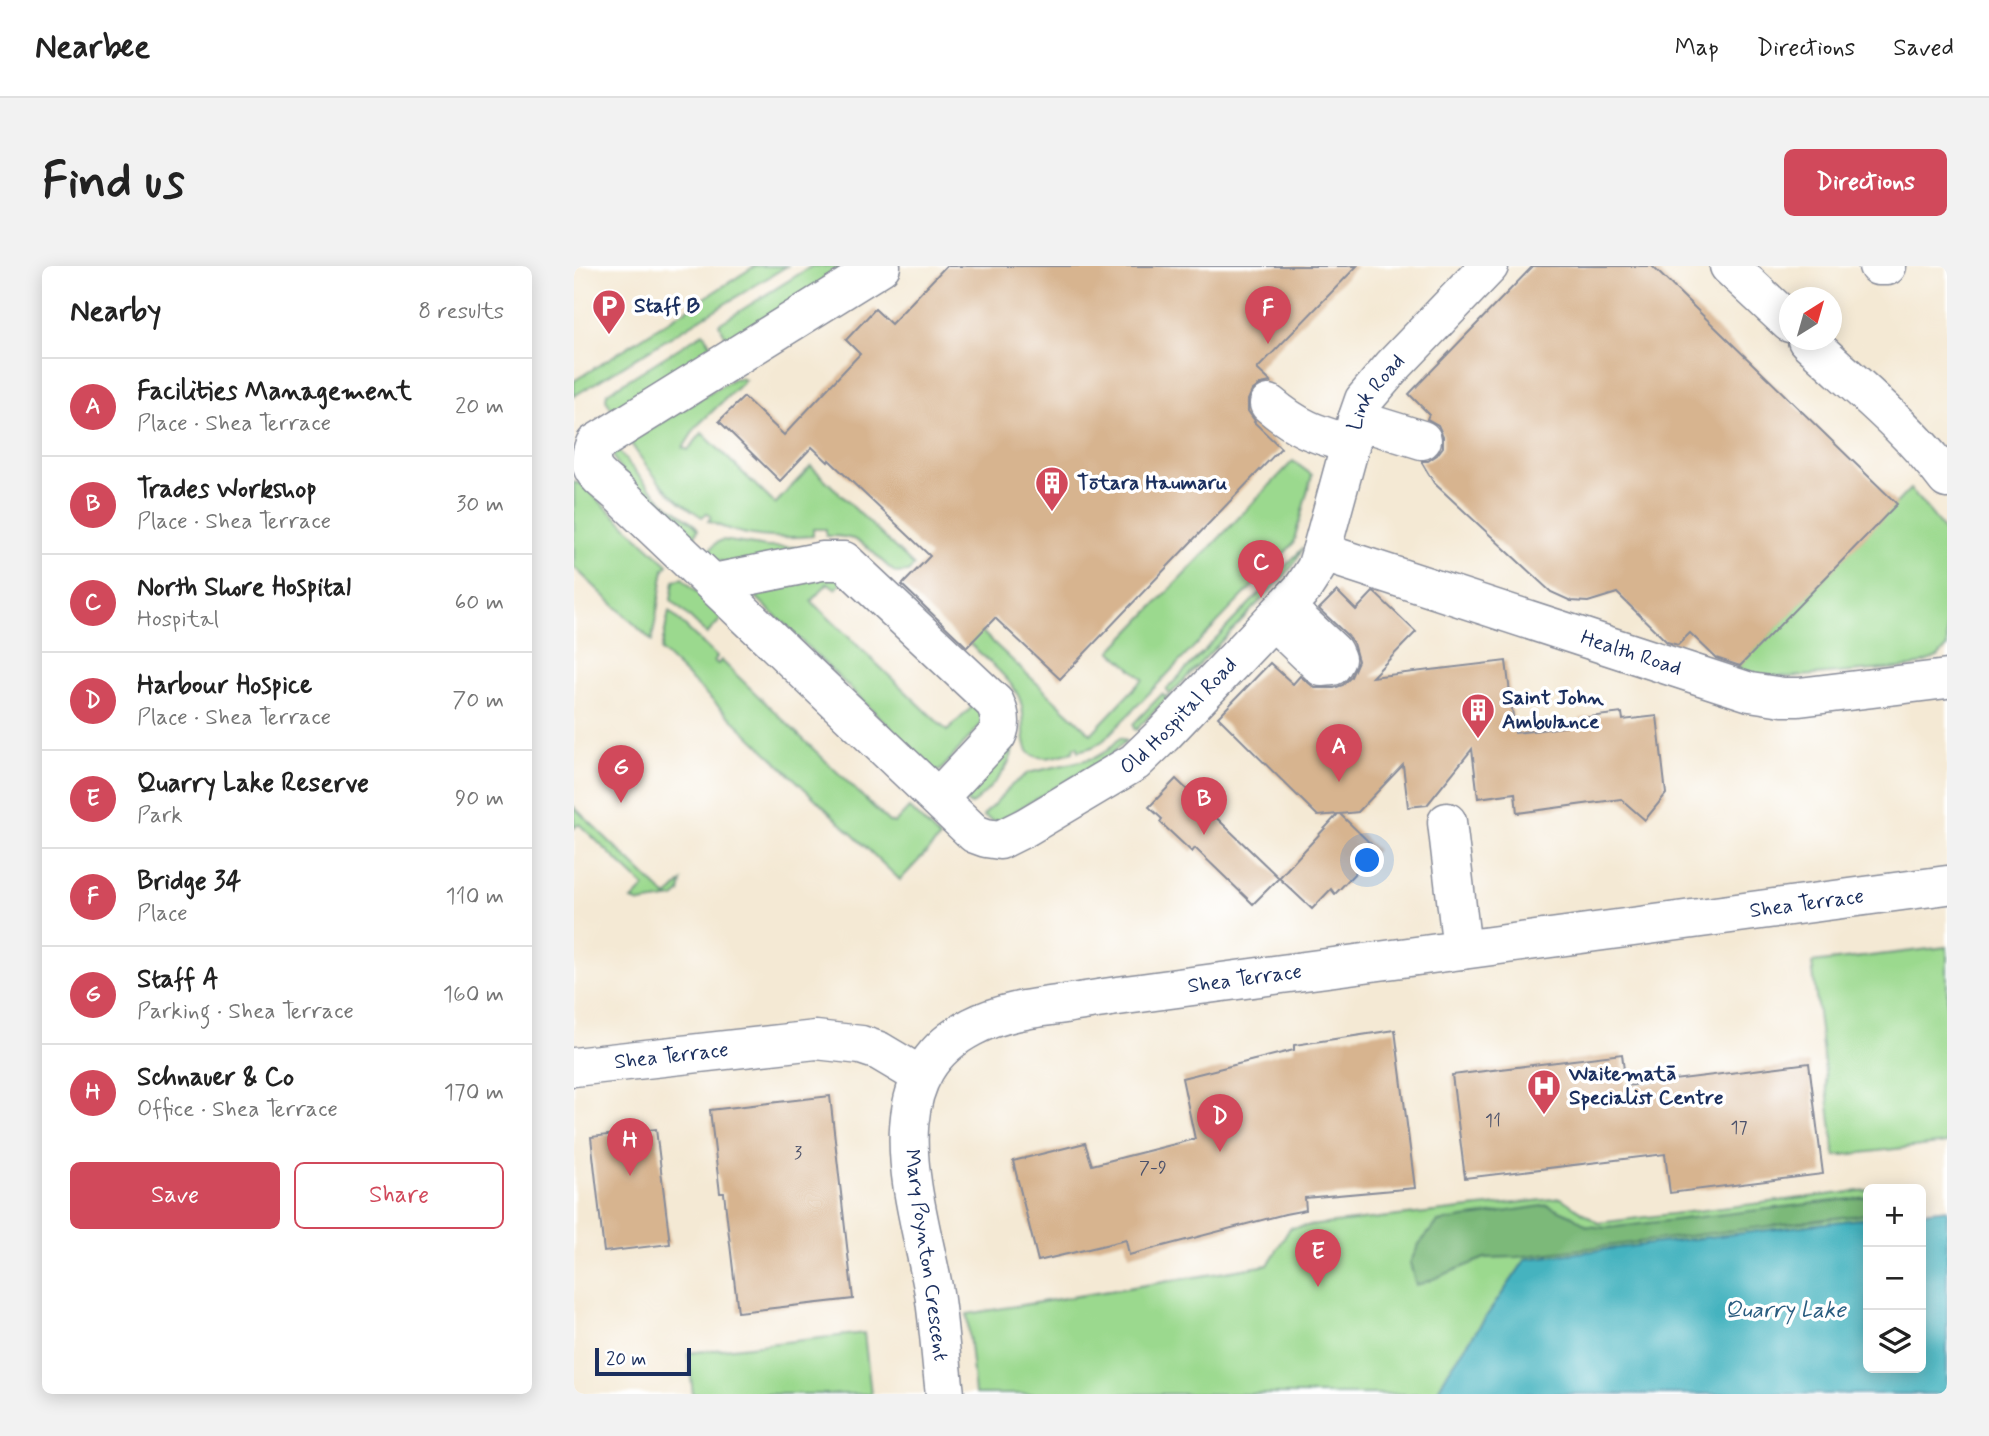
<!DOCTYPE html>
<meta charset="utf-8">
<style>
body{margin:0;font-family:Mynerve,sans-serif;background:#f2f2f2;color:#222}
.controls{position:absolute;right:21px;bottom:21px;display:grid;overflow:hidden;border-radius:10px;box-shadow:0 4px 18px #0003}
.controls button{width:63px;height:63px;display:grid;place-items:center;padding:0;border:0;border-bottom:2px solid #e0e0e0;background:#fff;color:#222;font:35px sans-serif}
.compass{position:absolute;left:1205px;top:21px;width:63px;height:63px;border-radius:50%;background:#fff;box-shadow:0 4px 18px #0003;rotate:37deg}
.scale{position:absolute;left:21px;bottom:18px;width:96px;box-sizing:border-box;padding-left:7px;border:4px solid #1b2f5e;border-top:0;font-size:19px;line-height:24px;white-space:nowrap;color:#1b2f5e;-webkit-text-stroke:5px #fff;paint-order:stroke}
.you{position:absolute;left:794px;top:595px;width:24px;height:24px;margin:-18px;border:5px solid #fff;border-radius:50%;background:#1a73e8;box-shadow:0 0 0 10px #1a73e833}
.badge{display:grid;place-items:center;width:46px;height:46px;border-radius:50%;background:#d1495b;color:#fff;font-size:23px;font-weight:700}
.pin{position:absolute;translate:-50% -58px;filter:drop-shadow(0 2px 4px #0008)}
.pin::after{content:'';position:absolute;top:37px;width:24px;height:21px;background:inherit;clip-path:polygon(0 0,100% 0,50% 100%)}
.list{margin:0;padding:0;list-style:none}
h2{display:flex;justify-content:space-between;align-items:center;height:91px;margin:0;padding:0 28px;font-size:30px}
h2 small{font-size:23px;font-weight:400;color:#767676}
.list li{display:grid;grid-template-columns:46px 1fr auto;gap:21px;align-items:center;box-sizing:border-box;height:98px;padding:0 28px;border-top:2px solid #e0e0e0}
.list b{display:block;font-size:26px;white-space:nowrap}
.list p{margin:0;font-size:23px;white-space:nowrap;color:#767676}
.list em{font-size:23px;font-style:normal;color:#767676}
.actions{display:flex;gap:14px;padding:21px 28px}
.actions a{flex:1;padding:16px 0;border:2px solid #d1495b;border-radius:10px;text-align:center;font-size:24px;color:#d1495b}
.actions .main{background:#d1495b;color:#fff}
.icon{flex:none;width:38px;height:38px;fill:none;stroke:currentColor;stroke-width:2;stroke-linecap:round;stroke-linejoin:round}
.map{position:relative;flex:none;width:1373px;height:1128px;overflow:hidden;border-radius:10px}
header{display:flex;align-items:center;gap:42px;box-sizing:border-box;height:98px;padding:0 35px;background:#fff;border-bottom:2px solid #e0e0e0}
header strong{font-size:33px}
nav{display:flex;gap:38px;margin-inline-start:auto;font-size:24px}
.intro{display:flex;align-items:center;justify-content:space-between;box-sizing:border-box;height:168px;padding:0 42px}
h1{margin:0;font-size:49px}
.button{padding:18px 32px;border-radius:10px;background:#d1495b;color:#fff;font-size:24px;font-weight:700}
main{display:flex;gap:42px;padding:0 42px}
aside{flex:1;background:#fff;border-radius:10px;box-shadow:0 4px 18px #0003}
.map>svg:first-child{display:block}
.green{fill:#9bd98e;stroke:#5b8476;stroke-width:2}
.forest{fill:#7cb979;stroke:#4c746c;stroke-width:2}
.water{fill:#45b3bf;stroke:#30718e;stroke-width:2}
.building{fill:#d7b48f}
.lines{fill:none;stroke-linecap:round;stroke-linejoin:round}
.minor-casing{stroke:#888c99;stroke-width:41}
.minor{stroke:#fff;stroke-width:38}
.labels{text-anchor:middle;dominant-baseline:central;stroke-width:7;stroke-linejoin:round;paint-order:stroke}
.number-label{font-size:18px;fill:#4a506a}
.poi-label{font-size:21px;font-weight:bold;fill:#1b2f5e;stroke:#fff;text-anchor:start}
.street-label{font-size:21px;fill:#1b2f5e;stroke:#fff}
.water-label{font-size:23px;font-style:italic;fill:#2a5d80;stroke:#fff}
</style>
<header>
<strong>Nearbee</strong>
<nav><a>Map</a><a>Directions</a><a>Saved</a></nav>
</header>
<div class="intro"><h1>Find us</h1><a class="button">Directions</a></div>
<main>
<aside>
<h2>Nearby<small>8 results</small></h2>
<ul class="list">
<li><span class="badge">A</span><div><b>Facilities Management</b><p>Place · Shea Terrace</p></div><em>20 m</em></li>
<li><span class="badge">B</span><div><b>Trades Workshop</b><p>Place · Shea Terrace</p></div><em>30 m</em></li>
<li><span class="badge">C</span><div><b>North Shore Hospital</b><p>Hospital</p></div><em>60 m</em></li>
<li><span class="badge">D</span><div><b>Harbour Hospice</b><p>Place · Shea Terrace</p></div><em>70 m</em></li>
<li><span class="badge">E</span><div><b>Quarry Lake Reserve</b><p>Park</p></div><em>90 m</em></li>
<li><span class="badge">F</span><div><b>Bridge 34</b><p>Place</p></div><em>110 m</em></li>
<li><span class="badge">G</span><div><b>Staff A</b><p>Parking · Shea Terrace</p></div><em>160 m</em></li>
<li><span class="badge">H</span><div><b>Schnauer &amp; Co</b><p>Office · Shea Terrace</p></div><em>170 m</em></li>
</ul>
<div class="actions"><a class="main">Save</a><a>Share</a></div>
</aside>
<div class="map">
<svg width="1373" height="1128" viewBox="0 0 1373 1128">
<rect width="100%" height="100%" fill="#fff"/>
<filter id="ink" filterUnits="userSpaceOnUse"><feTurbulence type="fractalNoise" baseFrequency=".0143" numOctaves="2"/><feDisplacementMap in="SourceGraphic" scale="14" xChannelSelector="R" yChannelSelector="G"/><feConvolveMatrix kernelMatrix="1 2 1 2 8 2 1 2 1" color-interpolation-filters="sRGB"/></filter>
<filter id="wash" filterUnits="userSpaceOnUse"><feTurbulence type="fractalNoise" baseFrequency=".00686" numOctaves="4" result="noise"/><feDisplacementMap in="SourceGraphic" scale="28" xChannelSelector="R" yChannelSelector="G"/><feGaussianBlur stdDeviation="1.57" result="paint"/><feColorMatrix in="noise" values="0 0 0 0 0 0 0 0 0 0 0 0 0 0 0 0 0 1.4 0 .05"/><feComposite in="paint" operator="in"/></filter>
<g filter="url(#wash)">
<rect width="100%" height="100%" fill="#f4e9d4"/>
<!-- green -->
<g class="green">
<polygon points="181,0 213,0 0,130 0,115"/>
<polygon points="238,0 274,0 153,74 145,58"/>
<polygon points="129,67 139,82 39,145 32,134 33,127"/>
<path d="M159 113 165 112 171 114 122 161 109 182 114 184 128 167 201 238 237 200 340 300 334 306 322 307C293 285 294 269 252 270V263H239V270C200 273 170 272 134 255L137 251 133 247 128 251C94 230 78 209 56 176Z"/>
<path d="M44 184C57 202 73 219 89 235 99 243 118 254 124 263L119 274 44 201 39 190Z"/>
<path d="M719 195 738 209 719 278 530 474 519 481 504 485V481H500L499 486C483 490 469 496 455 487 446 470 453 451 446 434 439 412 397 380 379 363L391 350 517 468 569 413 537 385Z"/>
<polygon points="0,216 7,218 94,299 90,303 78,375 0,301"/>
<polygon points="1336,223 1360,251 1373,271 1373,381 1364,391 1338,401 1216,411 1158,407"/>
<polygon points="148,274 193,281 238,281 158,298 141,294 133,287 142,277"/>
<polygon points="729,282 721,297 711,309 562,464 560,463 559,458 588,428 592,431 596,428 592,424"/>
<polygon points="245,309 271,313 262,323 254,317 237,335 373,465 401,438 411,454 366,505 361,505 181,330 181,328"/>
<polygon points="108,312 149,351 133,368 97,334 100,315"/>
<polygon points="95,345 143,391 140,395 144,398 147,394 315,556 321,557 335,542 366,572 326,614 87,385"/>
<path d="M439 459C439 468 440 478 438 487 435 503 410 530 396 539L391 534 390 528Z"/>
<polygon points="546,472 552,475 535,490 426,554 419,555 409,550 438,519 454,507 520,492 534,484"/>
<polygon points="0,541 93,631 108,616 106,627 100,632 66,637 58,634 71,621 5,558 0,562"/>
<polygon points="1373,681 1373,877 1261,890 1238,697"/>
<polygon points="1294,924 1294,952 952,993 874,1106 862,1128 401,1128 393,1048 694,999 716,962 987,932 1024,957"/>
<polygon points="290,1067 297,1128 119,1128 114,1087"/>
</g>
<!-- forest -->
<polygon class="forest" points="1294,931 1294,948 943,991 911,992 842,1020 836,997 845,978 864,956 974,939 997,949 1013,960 1033,962"/>
<!-- water -->
<polygon class="water" points="1373,943 1373,1128 862,1128 874,1106 952,993 1294,952 1294,1102 1347,1102 1347,946"/>
<g id="blocks">
<!-- building -->
<g class="building">
<polygon points="372,0 783,0 683,103 697,116 687,118 678,125 674,134 674,145 681,155 680,156 707,182 486,413 421,352 393,381 328,319 356,290 255,194 254,196 238,181 206,215 145,155 170,131 210,169 286,88 272,74 301,43 317,58"/>
<polygon points="959,0 1078,0 1323,238 1166,400 1142,392 1116,367 1104,379 1093,376 1043,327 1014,336 997,335 977,326 860,217 848,197 848,195 854,195 863,189 869,181 869,170 864,159 853,153 855,148 835,128"/>
<polygon points="763,325 782,344 799,326 801,327 842,366 798,411 932,395 941,467 1007,459 1006,452 1048,447 1049,454 1083,450 1092,528 1071,554 1047,533 943,547 941,527 904,532 898,483 853,539 834,541 829,499 784,546 766,548 803,584 761,628 757,623 738,643 705,612 764,548 744,550 644,451 696,397 719,418 726,410 741,422 760,422 769,419 777,411 784,395 779,377 774,370 745,343"/>
<polygon points="602,513 705,612 679,638 621,582 618,586 586,556 588,553 575,541"/>
<polygon points="821,764 841,922 731,932 732,944 711,948 555,989 552,974 464,995 439,895 511,877 518,899 621,873 608,812 720,784 720,779"/>
<polygon points="1048,788 1052,820 1235,797 1249,908 1096,927 1091,888 891,912 878,809"/>
<polygon points="256,830 279,1033 164,1046 150,927 146,927 136,844"/>
<polygon points="82,863 96,978 30,986 17,871"/>
</g>
</g>
</g>
<g filter="url(#ink)">
<use href="#blocks" fill-opacity="0" stroke="#888c99" stroke-width="2"/>
<g class="lines">
<!-- minor casing -->
<g class="minor-casing">
<g id="minor">
<path id="s1" d="M307 0 21 178C9 204 26 211 44 227L401 568 412 572 426 574 452 561 561 496 589 469 729 322 742 302 747 286 783 154 790 134 818 101 915 0"/>
<polyline points="1155,0 1216,57"/>
<polyline points="1304,0 1313,0"/>
<path d="M1233 74C1280 118 1334 161 1373 213"/>
<path d="M695 138C723 162 741 168 776 178"/>
<polyline points="783,154 848,174"/>
<path id="s2" d="M747 286 1176 426 1209 431H1225L1373 413"/>
<path d="M139 317 248 295H270L421 437C426 447 428 458 423 469L364 532"/>
<polyline points="699,354 748,401 758,400 762,393 759,386 711,341"/>
<polyline points="873,556 888,684"/>
<path id="s3" d="M0 801 242 774 287 779 305 785 347 810"/>
<path id="s4" d="M371 1128C367 1095 365 1060 360 1027 345 940 295 814 398 761 426 746 460 742 491 738 521 733 551 729 581 725L1373 619"/>
</g>
</g>
<!-- minor -->
<use href="#minor" class="minor"/>
</g>
</g>
<!-- icons -->
<defs>
<g id="parking-pin" transform="scale(1.75)"><path d="M0 17L-7.5 6A9.5 9.5 0 1 1 7.5 6Z" fill="#d1495b" stroke="#fff"/><path d="M-3.5-5.5H1a3.5 3.5 0 0 1 0 7H-1V5.5H-3.5ZM-1-3.4V-.6H.8a1.4 1.4 0 0 0 0-2.8Z" fill="#fff"/></g>
<g id="building-pin" transform="scale(1.75)"><path d="M0 17L-7.5 6A9.5 9.5 0 1 1 7.5 6Z" fill="#d1495b" stroke="#fff"/><path d="M-4-6H4V6H1V3H-1V6H-4ZM-2.5-4.3h1.7v1.8h-1.7ZM.8-4.3h1.7v1.8H.8ZM-2.5-1h1.7V.8h-1.7ZM.8-1h1.7V.8H.8Z" fill="#fff"/></g>
<g id="hospital-pin" transform="scale(1.75)"><path d="M0 17L-7.5 6A9.5 9.5 0 1 1 7.5 6Z" fill="#d1495b" stroke="#fff"/><path d="M-5-5h3v3.5h4V-5h3V5h-3V1.5h-4V5h-3Z" fill="#fff"/></g>
</defs>
<g fill-rule="evenodd">
<use href="#parking-pin" x="35" y="40"/>
<use href="#building-pin" x="478" y="217"/>
<use href="#building-pin" x="904" y="444"/>
<use href="#hospital-pin" x="970" y="820"/>
</g>
<g class="labels">
<!-- number labels -->
<g class="number-label">
<text x="919" y="855">11</text>
<text x="1165" y="862">17</text>
<text x="224" y="887">3</text>
<text x="579" y="902">7-9</text>
</g>
<!-- poi labels -->
<g class="poi-label">
<text x="60" y="40">Staff B</text>
<text x="503" y="217">Tōtara Haumaru</text>
<text x="928" y="432">Saint John<tspan x="928" dy="24">Ambulance</tspan></text>
<text x="995" y="808">Waitematā<tspan x="995" dy="24">Specialist Centre</tspan></text>
</g>
<!-- street labels -->
<g class="street-label">
<text stroke="none"><textPath href="#s1" startOffset="1526">Link Road</textPath></text>
<text stroke="none"><textPath href="#s2" startOffset="326">Health Road</textPath></text>
<text stroke="none"><textPath href="#s1" startOffset="1136">Old Hospital Road</textPath></text>
<text stroke="none"><textPath href="#s4" startOffset="1239">Shea Terrace</textPath></text>
<text stroke="none"><textPath href="#s4" startOffset="672">Shea Terrace</textPath></text>
<text stroke="none"><textPath href="#s3" startOffset="98">Shea Terrace</textPath></text>
<text transform="translate(352 989) rotate(82)">Mary Poynton Crescent</text>
</g>
<!-- water labels -->
<g class="water-label">
<text x="1211" y="1045">Quarry Lake</text>
</g>
</g>
</svg>
<div class="controls">
<button>+</button>
<button>−</button>
<button><svg class="icon" aria-label="layers" viewBox="0 0 24 24"><path d="M12 4l9 5-9 5-9-5zM3 14l9 5 9-5"/></svg></button>
</div>
<svg class="compass" viewBox="-18 -18 36 36"><path d="M0-13l5 13h-10z" fill="#e53935"/><path d="M0 13l5-13h-10z" fill="#767676"/></svg>
<div class="scale">20 m</div>
<div class="you"></div>
<div class="pin badge" style="left:765px;top:516px">A</div>
<div class="pin badge" style="left:630px;top:569px">B</div>
<div class="pin badge" style="left:687px;top:332px">C</div>
<div class="pin badge" style="left:646px;top:886px">D</div>
<div class="pin badge" style="left:744px;top:1021px">E</div>
<div class="pin badge" style="left:694px;top:78px">F</div>
<div class="pin badge" style="left:47px;top:537px">G</div>
<div class="pin badge" style="left:56px;top:910px">H</div>
</div>
</main>
